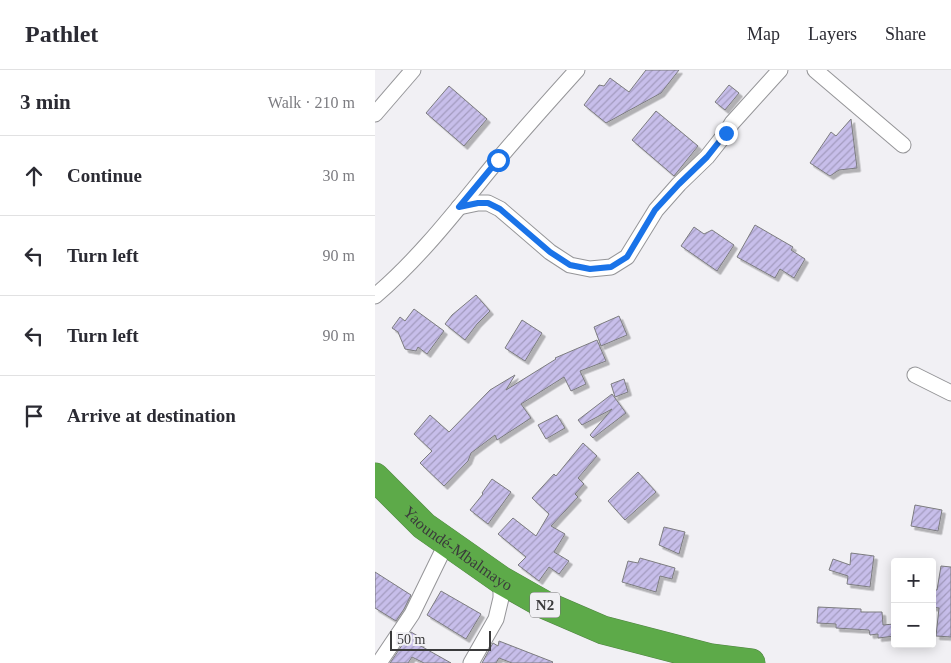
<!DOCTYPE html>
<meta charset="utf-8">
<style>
body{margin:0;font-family:"Times New Roman",serif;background:#f2f2f3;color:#2b2b33}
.controls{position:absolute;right:15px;bottom:15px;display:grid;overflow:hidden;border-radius:5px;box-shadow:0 2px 12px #0003}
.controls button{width:45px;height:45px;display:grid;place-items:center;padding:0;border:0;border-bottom:1px solid #e1e1e2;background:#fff;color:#2b2b33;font:25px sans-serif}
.scale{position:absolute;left:15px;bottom:12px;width:101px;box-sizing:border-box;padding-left:5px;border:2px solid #3a3a3b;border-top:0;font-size:14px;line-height:18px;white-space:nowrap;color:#3a3a3b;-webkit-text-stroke:4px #f1f0f4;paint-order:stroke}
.stop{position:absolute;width:15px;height:15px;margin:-11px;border:4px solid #1a73e8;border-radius:50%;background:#fff}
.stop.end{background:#1a73e8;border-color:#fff;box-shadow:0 1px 5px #0008}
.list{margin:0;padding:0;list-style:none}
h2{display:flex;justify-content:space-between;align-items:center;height:65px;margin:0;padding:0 20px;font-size:21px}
h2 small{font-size:16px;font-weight:400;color:#7c7c81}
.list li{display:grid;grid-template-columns:32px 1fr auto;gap:15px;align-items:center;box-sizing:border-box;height:80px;padding:0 20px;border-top:1px solid #e1e1e2}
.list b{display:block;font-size:19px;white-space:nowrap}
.list em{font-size:16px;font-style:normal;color:#7c7c81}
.icon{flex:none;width:28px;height:28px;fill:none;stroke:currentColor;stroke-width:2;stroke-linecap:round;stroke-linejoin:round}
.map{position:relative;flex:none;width:576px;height:593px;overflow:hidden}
header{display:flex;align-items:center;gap:30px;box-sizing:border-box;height:70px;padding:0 25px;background:#fff;border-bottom:1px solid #e1e1e2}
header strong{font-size:24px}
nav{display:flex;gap:28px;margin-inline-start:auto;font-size:18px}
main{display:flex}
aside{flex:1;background:#fff}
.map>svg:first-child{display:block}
.building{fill:url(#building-hatch);stroke:#7c7c7f;filter:url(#shadow)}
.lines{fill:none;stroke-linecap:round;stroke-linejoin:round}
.street-casing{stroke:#959598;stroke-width:17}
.highway-casing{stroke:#518344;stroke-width:29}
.street{stroke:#fff;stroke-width:15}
.highway{stroke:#5daa49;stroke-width:28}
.route{stroke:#1a73e8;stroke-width:6}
.labels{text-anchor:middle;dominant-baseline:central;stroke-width:4.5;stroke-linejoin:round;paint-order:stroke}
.shield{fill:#f1f0f4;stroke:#717172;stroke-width:1}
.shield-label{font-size:15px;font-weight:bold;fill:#3a3a3b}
.street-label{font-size:16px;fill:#3a3a3b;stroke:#f1f0f4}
</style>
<header>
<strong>Pathlet</strong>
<nav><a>Map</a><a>Layers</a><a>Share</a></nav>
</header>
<main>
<aside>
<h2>3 min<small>Walk · 210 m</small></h2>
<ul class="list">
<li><svg class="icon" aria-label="ahead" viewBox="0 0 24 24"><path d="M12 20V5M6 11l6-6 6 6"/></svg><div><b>Continue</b></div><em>30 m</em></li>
<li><svg class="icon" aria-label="left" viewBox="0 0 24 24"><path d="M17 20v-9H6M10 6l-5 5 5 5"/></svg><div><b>Turn left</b></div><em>90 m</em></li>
<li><svg class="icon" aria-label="left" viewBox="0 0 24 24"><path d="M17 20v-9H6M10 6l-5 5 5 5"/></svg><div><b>Turn left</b></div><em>90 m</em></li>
<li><svg class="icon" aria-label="arrive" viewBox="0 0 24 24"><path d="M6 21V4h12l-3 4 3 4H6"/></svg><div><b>Arrive at destination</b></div></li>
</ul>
</aside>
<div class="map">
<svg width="576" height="593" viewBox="0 0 576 593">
<defs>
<pattern id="building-hatch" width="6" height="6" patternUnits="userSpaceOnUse" patternTransform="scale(1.25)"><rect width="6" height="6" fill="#c7beea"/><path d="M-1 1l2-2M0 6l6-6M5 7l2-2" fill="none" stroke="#a39bbf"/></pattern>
<filter id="shadow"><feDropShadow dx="3.5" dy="3.5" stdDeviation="0" flood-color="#0004"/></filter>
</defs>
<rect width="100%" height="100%" fill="#f1f0f4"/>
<!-- building -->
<g class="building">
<polygon points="271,0 304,0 286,23 231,53 209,35 224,15 229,16 235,8 254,22"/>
<polygon points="354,15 364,23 350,40 340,32"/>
<polygon points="74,16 112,49 89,76 51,43"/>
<polygon points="281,41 323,76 299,106 257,70"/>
<polygon points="476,49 482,98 464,100 455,106 435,93 456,62 461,66"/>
<polygon points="380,155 418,177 416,180 430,189 419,208 405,199 400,208 362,187"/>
<polygon points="319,157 329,164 337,160 359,175 342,201 306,176"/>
<polygon points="101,225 115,241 102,254 90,270 70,254 77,245"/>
<polygon points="39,239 69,261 52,284 43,277 41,281 30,279 23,262 17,258 25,247 30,251"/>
<polygon points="244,246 252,265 226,276 219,257"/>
<polygon points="147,250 167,263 150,291 130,278"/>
<polygon points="222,270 231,291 205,301 211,314 196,321 189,307 146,334 156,348 122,370 120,365 96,383 93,391 69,416 45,393 57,381 39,364 55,345 74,362 115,320 140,305 131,320 181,289 180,288"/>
<polygon points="249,309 253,322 240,327 236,314"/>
<polygon points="237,324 251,343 218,368 215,365 237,339 207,355 203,350"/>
<polygon points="182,345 190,358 171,369 163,355"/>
<polygon points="208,373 222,386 203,408 209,414 200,424 203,427 176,456 190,464 179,482 194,491 184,504 174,497 164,511 143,495 151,487 123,464 138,448 161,466 174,444 157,428 179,404 181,406"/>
<polygon points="263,402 281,422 250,450 233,431"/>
<polygon points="117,409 136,422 113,454 95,440 108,424 107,423"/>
<polygon points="540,435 567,440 563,461 536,456"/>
<polygon points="289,457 310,462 304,484 284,475"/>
<polygon points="476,483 499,486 495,517 472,514 473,506 454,500 458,489 475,495"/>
<polygon points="265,488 300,498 297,509 285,506 281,522 247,512 253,491 263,493"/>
<polygon points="566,496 576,497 576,567 561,566 564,538 557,537 559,520 562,520"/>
<polygon points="0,502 36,525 29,539 21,551 0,538"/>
<polygon points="66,521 106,544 91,569 52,545"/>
<polygon points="443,537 486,539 486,542 507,542 508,555 519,554 520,566 503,568 503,564 495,565 494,560 461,558 461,554 442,553"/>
<polygon points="36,562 48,569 44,575 76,593 49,593 37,587 33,593 15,593"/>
<polygon points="124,571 178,592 177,593 137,593 124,588 121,593 107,593 118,573 123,576"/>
</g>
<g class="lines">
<!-- street casing -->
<g class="street-casing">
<g id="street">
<polyline points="440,0 528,75"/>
<polyline points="0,44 38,0"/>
<polyline points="84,137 103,133 113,133 125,139 175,182 195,195 215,199 236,197 252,187 281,140 304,114 332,87 351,63 357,53 405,0"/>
<path d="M0 226C46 187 83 138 121 92 147 61 175 30 202 0"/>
<polyline points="540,305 576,323"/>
<polyline points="4,593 37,544 72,472"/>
<polyline points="96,593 121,549 126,528 126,510"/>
</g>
</g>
<!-- highway casing -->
<g class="highway-casing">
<g id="highway">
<path id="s1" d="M0 407 49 456 126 510 170 535 228 560 336 588 376 593"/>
</g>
</g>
<!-- street -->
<use href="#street" class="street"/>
<!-- highway -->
<use href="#highway" class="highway"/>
</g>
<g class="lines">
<!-- route -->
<polyline class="route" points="123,90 84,137 103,133 113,133 125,139 175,182 195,195 215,199 236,197 252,187 280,140 304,114 332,87 351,63"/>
</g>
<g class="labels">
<!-- shield labels -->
<rect class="shield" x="155" y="522.5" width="30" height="25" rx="4"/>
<g class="shield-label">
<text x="170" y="535">N2</text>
</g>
<!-- street labels -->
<g class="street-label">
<text stroke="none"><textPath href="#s1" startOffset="110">Yaoundé-Mbalmayo</textPath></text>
</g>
</g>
</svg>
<div class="controls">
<button>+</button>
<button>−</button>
</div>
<div class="scale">50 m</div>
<div class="stop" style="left:123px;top:90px"></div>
<div class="stop end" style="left:351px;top:63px"></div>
</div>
</main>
